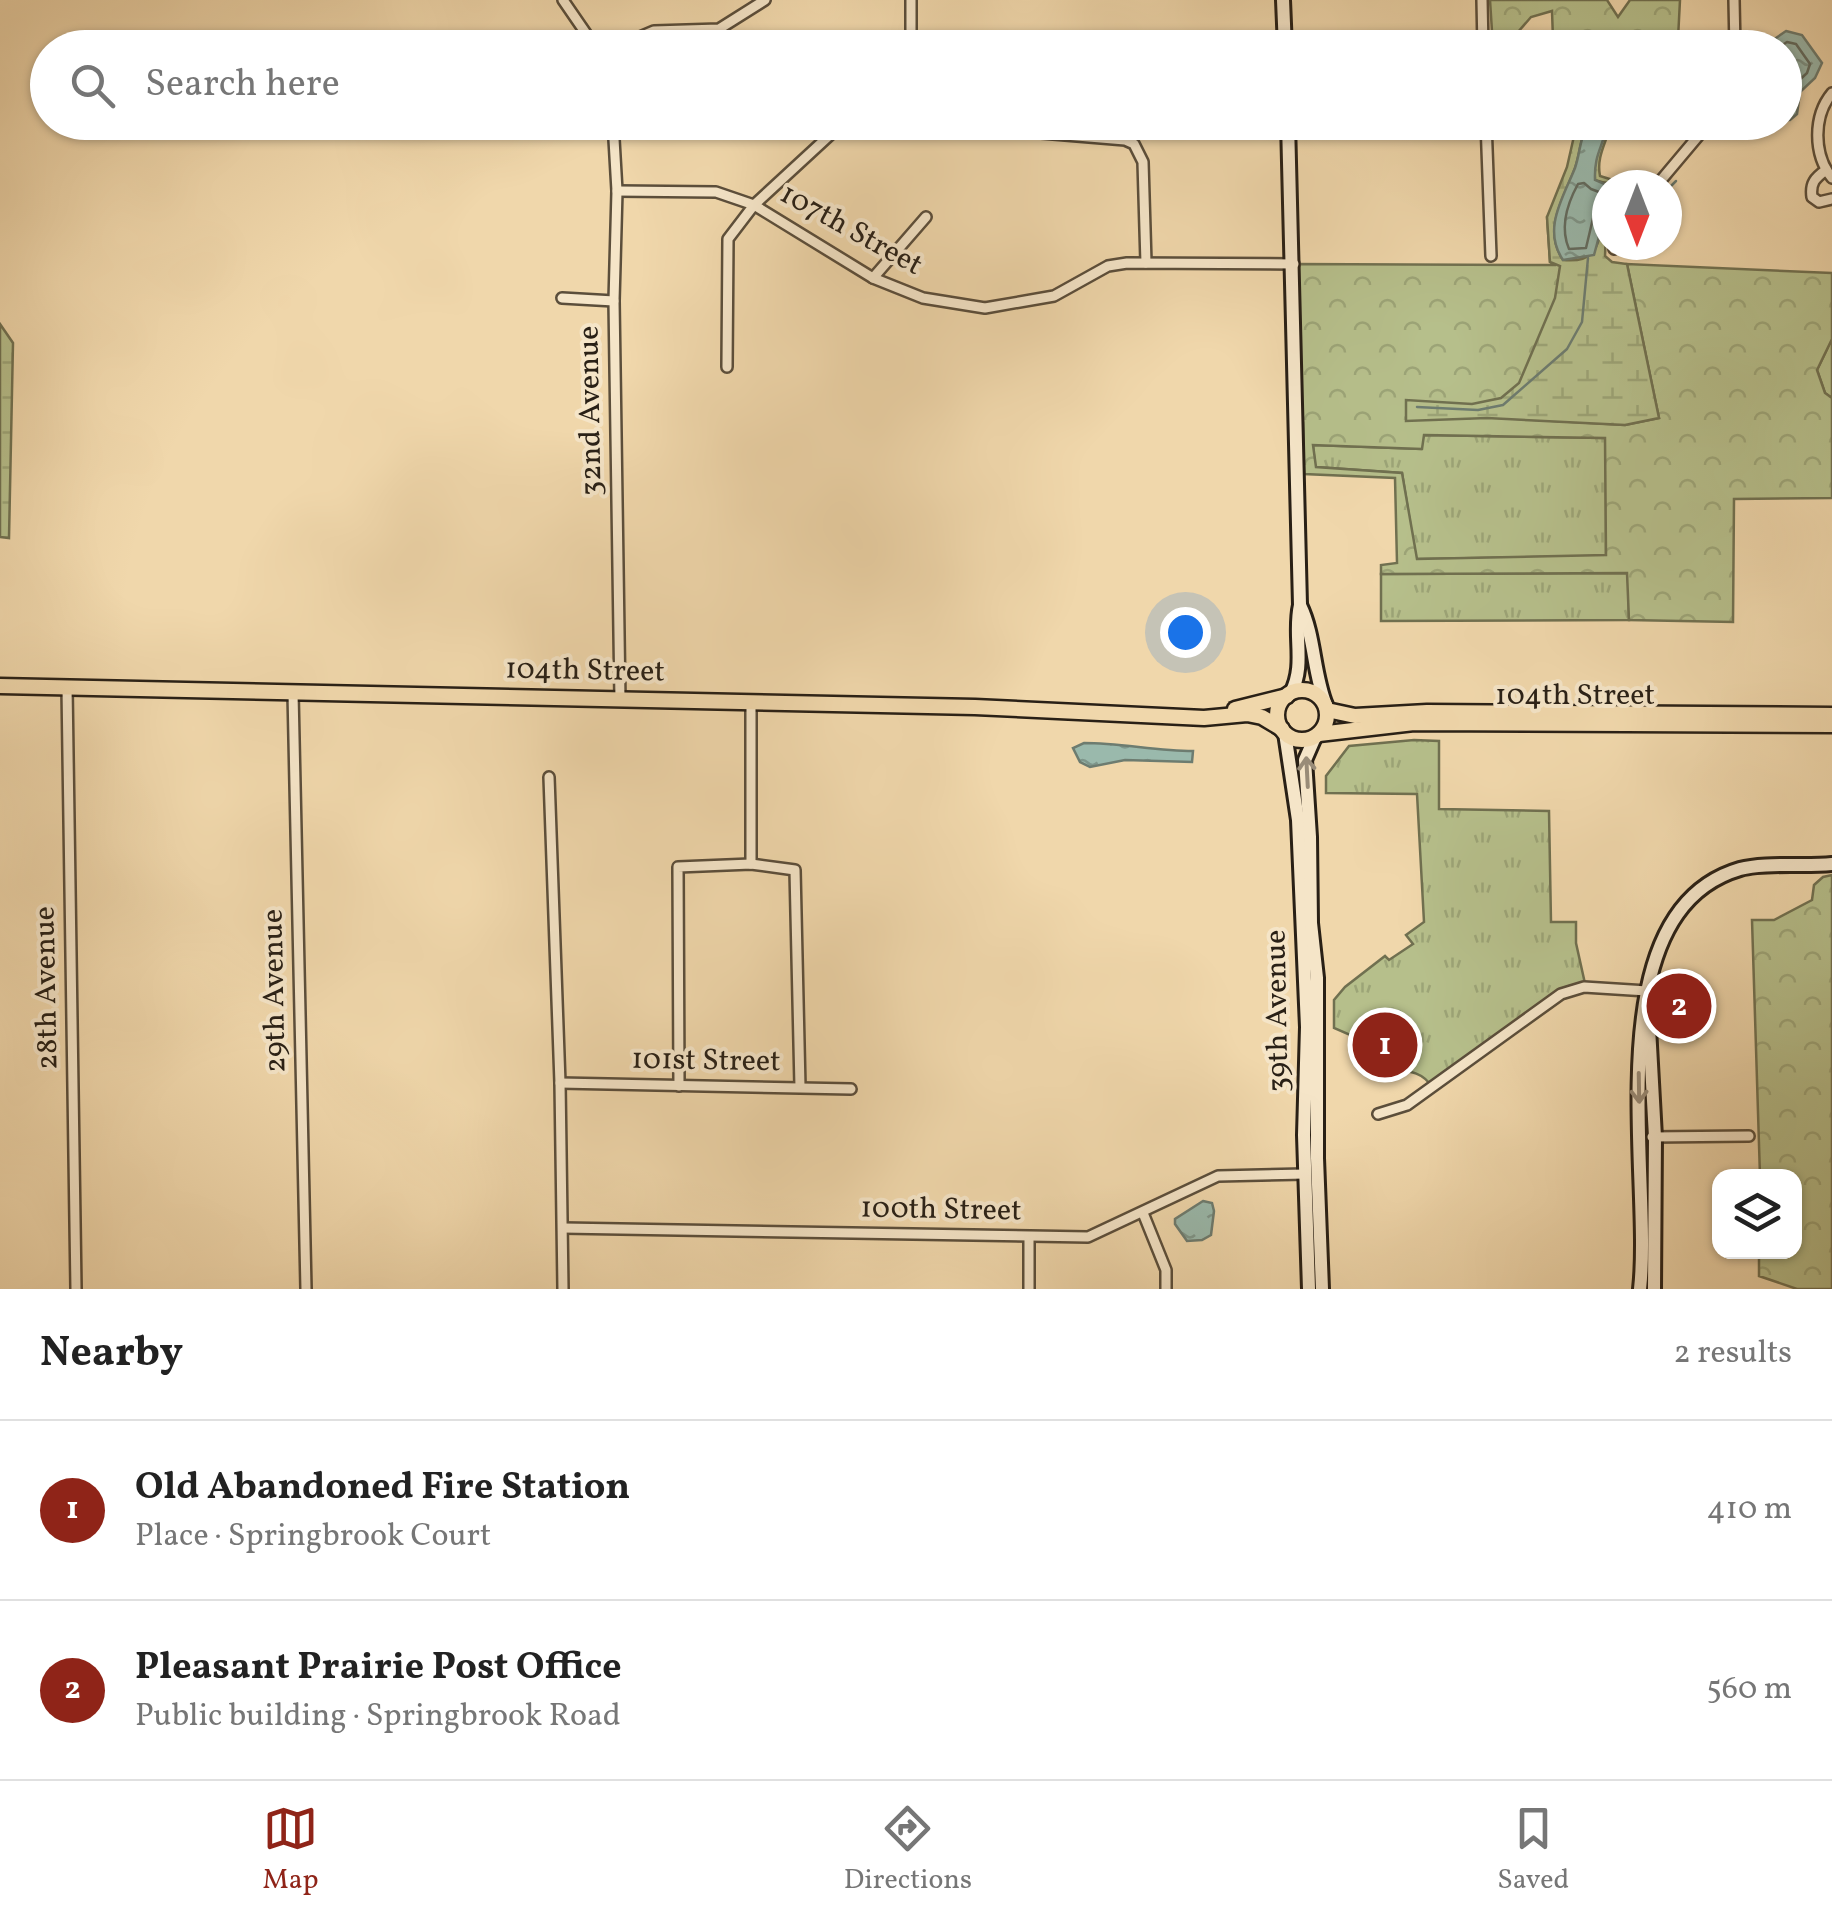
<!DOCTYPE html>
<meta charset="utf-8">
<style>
body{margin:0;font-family:Vollkorn,serif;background:#f2f2f2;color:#222}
.controls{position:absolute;right:30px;bottom:30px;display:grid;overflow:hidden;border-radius:20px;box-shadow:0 2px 8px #0004}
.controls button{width:90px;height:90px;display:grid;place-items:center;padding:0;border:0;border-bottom:2px solid #e0e0e0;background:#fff;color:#222;font:50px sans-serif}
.compass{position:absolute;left:1592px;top:170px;width:90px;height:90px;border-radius:50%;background:#fff;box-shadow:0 2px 8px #0004;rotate:180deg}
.you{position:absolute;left:1185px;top:632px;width:35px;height:35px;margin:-25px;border:8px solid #fff;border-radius:50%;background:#1a73e8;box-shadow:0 0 0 15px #1a73e833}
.badge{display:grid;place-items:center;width:65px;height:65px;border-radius:50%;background:#8f2418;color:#fff;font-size:32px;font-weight:700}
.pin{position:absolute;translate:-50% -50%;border:5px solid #fff;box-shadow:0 2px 10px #0006}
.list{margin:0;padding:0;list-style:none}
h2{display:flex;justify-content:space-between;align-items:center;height:130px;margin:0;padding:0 40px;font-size:42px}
h2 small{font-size:32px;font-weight:400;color:#767676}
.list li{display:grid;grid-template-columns:65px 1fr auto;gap:30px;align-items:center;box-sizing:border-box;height:180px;padding:0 40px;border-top:2px solid #e0e0e0}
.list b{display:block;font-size:38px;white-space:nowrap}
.list p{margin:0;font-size:32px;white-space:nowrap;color:#767676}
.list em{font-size:32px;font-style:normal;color:#767676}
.icon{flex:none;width:55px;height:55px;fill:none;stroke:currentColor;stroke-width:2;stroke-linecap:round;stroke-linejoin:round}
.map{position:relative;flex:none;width:1832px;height:1289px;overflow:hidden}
.search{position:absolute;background:#fff;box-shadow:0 2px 8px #0004;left:30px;right:30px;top:30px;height:110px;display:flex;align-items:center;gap:25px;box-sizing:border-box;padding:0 35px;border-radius:55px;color:#767676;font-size:38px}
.sheet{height:490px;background:#fff}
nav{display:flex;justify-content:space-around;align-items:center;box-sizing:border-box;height:140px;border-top:2px solid #e0e0e0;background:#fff;font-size:28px;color:#767676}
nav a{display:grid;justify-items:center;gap:5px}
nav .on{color:#8f2418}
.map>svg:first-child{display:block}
.grass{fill:url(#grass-tufts);stroke:#707050;stroke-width:2.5}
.forest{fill:url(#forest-crowns);stroke:#707050;stroke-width:2.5;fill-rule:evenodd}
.wetland{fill:url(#wetland-marsh);stroke:#707050;stroke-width:2.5}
.water{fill:url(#water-ripples);stroke:#6d7c70;stroke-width:2.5}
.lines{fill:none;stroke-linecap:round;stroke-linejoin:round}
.shore{stroke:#626c61;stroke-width:2.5}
.stream{stroke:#6d7c70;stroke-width:2.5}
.street-casing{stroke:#5b4e3b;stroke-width:14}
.secondary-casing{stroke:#292016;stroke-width:18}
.primary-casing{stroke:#292016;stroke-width:19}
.street{stroke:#f5e5c8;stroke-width:9}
.secondary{stroke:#f5e5c8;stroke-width:12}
.primary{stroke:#f0d7ab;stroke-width:14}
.oneway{stroke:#998c78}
.labels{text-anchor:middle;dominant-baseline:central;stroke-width:8;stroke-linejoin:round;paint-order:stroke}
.street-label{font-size:30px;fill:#292016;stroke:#f5e5c8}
</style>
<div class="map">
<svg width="1832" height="1289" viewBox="0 0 1832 1289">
<defs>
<pattern id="grass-tufts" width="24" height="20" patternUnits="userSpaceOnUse" patternTransform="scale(2.5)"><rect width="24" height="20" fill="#b6bf8b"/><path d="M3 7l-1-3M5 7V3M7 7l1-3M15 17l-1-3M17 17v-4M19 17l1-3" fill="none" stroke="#9ca477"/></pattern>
<pattern id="forest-crowns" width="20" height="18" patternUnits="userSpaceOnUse" patternTransform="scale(2.5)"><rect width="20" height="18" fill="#b6bf8b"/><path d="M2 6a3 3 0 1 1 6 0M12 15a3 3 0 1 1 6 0" fill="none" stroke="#9ca477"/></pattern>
<pattern id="wetland-marsh" width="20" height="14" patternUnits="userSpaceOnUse" patternTransform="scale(2.5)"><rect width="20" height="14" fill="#b6bf8b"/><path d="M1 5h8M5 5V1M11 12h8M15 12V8" fill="none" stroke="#9ca477"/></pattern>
<pattern id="water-ripples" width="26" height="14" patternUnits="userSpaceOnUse" patternTransform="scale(2.5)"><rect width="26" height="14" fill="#9ab9ac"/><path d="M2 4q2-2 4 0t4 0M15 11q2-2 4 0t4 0" fill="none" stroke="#7e968b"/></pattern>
</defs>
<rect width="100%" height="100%" fill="#f0d7ab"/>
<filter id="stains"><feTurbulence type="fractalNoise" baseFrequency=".002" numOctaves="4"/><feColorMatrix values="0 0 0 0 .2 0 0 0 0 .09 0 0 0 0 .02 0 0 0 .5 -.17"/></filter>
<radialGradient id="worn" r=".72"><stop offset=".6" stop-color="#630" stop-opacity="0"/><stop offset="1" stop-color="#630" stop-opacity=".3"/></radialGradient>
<!-- grass -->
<g class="grass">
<polygon points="1832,339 1832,398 1825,393 1817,370"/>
<polygon points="1423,435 1606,438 1606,556 1416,559 1402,473 1315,467 1313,445 1421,449"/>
<polygon points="1628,573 1629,620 1381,621 1381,574"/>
<path d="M1414 740 1439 741V809L1549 811 1551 922H1576V943L1586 988 1572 989 1432 1087C1419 1066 1399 1073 1378 1067L1355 1037 1334 1028V1000L1345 987 1385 956 1389 960 1413 944 1406 935 1424 922 1417 794 1326 793V776L1349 746Z"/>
</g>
<!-- forest -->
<g class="forest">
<polygon points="1490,0 1607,0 1618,17 1630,0 1680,0 1678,39 1652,43 1650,47 1559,47 1553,39 1552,11 1531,17 1518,32 1528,39 1548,40 1549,47 1493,47"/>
<path d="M1558 207 1553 238 1588 258 1502 418 1625 425 1659 418 1627 264 1832 273V339L1817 370 1825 393 1832 398V498L1734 499 1733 622 1629 620 1627 573 1381 574V565L1397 563 1395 478 1304 474 1303 423H1297L1294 264 1556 265 1550 262 1547 217ZM1424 435 1605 438 1606 555 1417 559 1402 473 1316 467 1313 445 1422 449Z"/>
<polygon points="1832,875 1832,1289 1797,1289 1759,1276 1759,1252 1794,1252 1794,1176 1760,1176 1752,920 1774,920 1812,900 1814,885 1823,877"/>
</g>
<!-- wetland -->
<g class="wetland">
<path d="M1577 123H1591C1579 136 1581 151 1575 168 1564 198 1542 229 1563 260 1605 264 1596 236 1607 207L1605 256 1612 262 1627 264 1659 418 1625 425 1487 418 1406 421V400L1472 404 1501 398 1519 383 1555 298 1560 266 1550 262 1547 217 1567 167Z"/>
<path d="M1607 123H1611C1607 142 1596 156 1600 176L1616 181 1644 174 1661 179 1657 185C1651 184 1645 181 1639 181 1622 181 1613 187 1595 180L1594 157 1606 134Z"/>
<polygon points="0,324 13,343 9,538 0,537"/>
</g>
<!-- water -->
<g class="water">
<polygon points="1786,31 1802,35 1822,63 1815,78 1800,92 1797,114 1790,120 1785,120 1784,48 1763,47"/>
<path d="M1591 123H1607C1604 147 1594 152 1595 180L1607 185V207L1594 255 1563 260C1542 229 1563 198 1575 168 1581 151 1579 136 1591 123Z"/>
<path d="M1084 743C1121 743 1156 751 1193 751L1192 762 1125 760 1090 767 1080 762 1073 748Z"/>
<polygon points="1203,1201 1212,1203 1214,1211 1211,1235 1202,1240 1187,1241 1175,1224 1175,1219"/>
</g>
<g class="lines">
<!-- shore -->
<g class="shore">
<polyline points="1778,48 1787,42 1796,44 1810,64 1807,73 1791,88 1789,107 1784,110"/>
<path d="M1607 195 1591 189 1584 183 1578 184C1567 204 1560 228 1569 249L1586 248 1594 214 1607 208"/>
</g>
<!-- stream -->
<g class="stream">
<polyline points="1667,190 1676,181"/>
<polyline points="1417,407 1478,410 1503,405 1567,349 1582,322 1588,258"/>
</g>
<!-- street casing -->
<g class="street-casing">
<g id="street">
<polyline points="563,0 596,48"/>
<polyline points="911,0 911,48"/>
<polyline points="1482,0 1483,48"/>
<polyline points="1734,0 1735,48"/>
<polyline points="614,48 654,31 719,29 765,0"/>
<path d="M1832 93C1813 116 1813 154 1832 178"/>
<polyline points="613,122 617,191 614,301 620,700"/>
<polyline points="1011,122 1041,133 1125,140 1134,144 1143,162 1146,263"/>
<polyline points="1486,122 1491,256"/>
<path d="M1826 170C1815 178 1810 183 1812 197L1819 202 1832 199"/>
<polyline points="1657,185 1710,122"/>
<polyline points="617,191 716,192 754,205 873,278 923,298 985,308 1054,296 1108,266 1127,263 1294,264"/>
<polyline points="1614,249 1619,245"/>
<polyline points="873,278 926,217"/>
<polyline points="562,298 614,301"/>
<polyline points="727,367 728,239 754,205 844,122"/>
<polyline points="67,687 76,1289"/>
<polyline points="293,693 306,1289"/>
<polyline points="751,702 751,864"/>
<polyline points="549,777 560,1083 563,1289"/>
<polyline points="560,1083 851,1089"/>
<polyline points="679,1086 678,867 751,864 795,870 800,1087"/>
<polyline points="1378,1114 1407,1105 1561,994 1584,987 1647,991"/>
<polyline points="1652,1137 1749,1136"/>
<polyline points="1143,1213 1166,1270 1166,1289"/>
<polyline points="563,1228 1088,1237 1218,1176 1305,1174"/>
<polyline points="1029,1289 1029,1237"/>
</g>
</g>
<!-- secondary casing -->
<g class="secondary-casing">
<g id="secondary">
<polyline points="1283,0 1285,48"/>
<path d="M1288 122 1300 605C1293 636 1306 664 1291 693"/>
<path d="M1300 605C1315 636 1313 673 1326 705"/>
<polyline points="1285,733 1298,820 1307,1027 1304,1135 1309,1289"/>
<polyline points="1315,737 1305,760 1310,837 1311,923 1317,978 1317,1158 1322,1289"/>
<polyline points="1648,1009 1655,1137 1654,1289"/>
<path d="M1640 1289C1653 1176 1593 912 1740 869 1765 862 1805 867 1832 864"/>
</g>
</g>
<!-- primary casing -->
<g class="primary-casing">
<g id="primary">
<polyline points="0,686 975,707 1204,718 1247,714 1262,717 1282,729"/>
<circle cx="1302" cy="715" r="25"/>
<polyline points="1235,709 1287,696"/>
<polyline points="1327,710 1355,716 1427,712 1832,715"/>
<polyline points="1319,734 1414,723 1832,725"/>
</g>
</g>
<!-- street -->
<use href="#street" class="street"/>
<!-- secondary -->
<use href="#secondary" class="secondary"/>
<!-- primary -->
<use href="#primary" class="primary"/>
</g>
<!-- one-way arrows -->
<defs><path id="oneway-shaft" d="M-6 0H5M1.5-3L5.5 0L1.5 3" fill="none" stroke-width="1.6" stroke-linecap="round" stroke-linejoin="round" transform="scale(2.5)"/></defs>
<g class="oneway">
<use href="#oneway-shaft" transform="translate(1307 772) rotate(-93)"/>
<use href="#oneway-shaft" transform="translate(1639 1088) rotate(89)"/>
</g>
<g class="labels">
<!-- street labels -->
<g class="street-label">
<text transform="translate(851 230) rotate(29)">107th Street</text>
<text transform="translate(591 411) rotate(-91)">32nd Avenue</text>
<text transform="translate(585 671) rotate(1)">104th Street</text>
<text x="1575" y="696">104th Street</text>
<text transform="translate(47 988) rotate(-91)">28th Avenue</text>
<text transform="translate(275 991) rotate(-91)">29th Avenue</text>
<text transform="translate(1278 1011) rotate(-91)">39th Avenue</text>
<text transform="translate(706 1061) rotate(1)">101st Street</text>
<text transform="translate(941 1210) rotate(1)">100th Street</text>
</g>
</g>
<rect width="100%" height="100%" filter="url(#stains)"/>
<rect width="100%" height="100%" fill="url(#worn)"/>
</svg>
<div class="controls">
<button><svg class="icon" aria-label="layers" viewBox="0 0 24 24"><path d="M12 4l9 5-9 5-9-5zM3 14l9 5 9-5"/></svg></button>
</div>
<svg class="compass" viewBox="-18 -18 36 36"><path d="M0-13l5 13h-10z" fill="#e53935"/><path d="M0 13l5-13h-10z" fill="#767676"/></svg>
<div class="you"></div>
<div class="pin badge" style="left:1385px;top:1045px">1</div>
<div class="pin badge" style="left:1679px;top:1006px">2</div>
<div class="search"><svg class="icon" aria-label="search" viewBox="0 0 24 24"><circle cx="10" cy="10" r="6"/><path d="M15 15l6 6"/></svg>Search here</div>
</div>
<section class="sheet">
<h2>Nearby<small>2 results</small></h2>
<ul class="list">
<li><span class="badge">1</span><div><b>Old Abandoned Fire Station</b><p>Place · Springbrook Court</p></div><em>410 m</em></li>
<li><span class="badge">2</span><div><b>Pleasant Prairie Post Office</b><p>Public building · Springbrook Road</p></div><em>560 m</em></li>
</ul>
</section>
<nav>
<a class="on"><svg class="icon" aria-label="map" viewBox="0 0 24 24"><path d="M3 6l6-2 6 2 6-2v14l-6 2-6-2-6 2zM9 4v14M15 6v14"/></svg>Map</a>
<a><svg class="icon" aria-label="directions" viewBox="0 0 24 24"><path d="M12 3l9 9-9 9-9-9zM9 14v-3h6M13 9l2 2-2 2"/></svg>Directions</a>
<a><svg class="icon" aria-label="saved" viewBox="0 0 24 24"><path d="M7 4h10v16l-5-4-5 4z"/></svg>Saved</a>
</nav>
